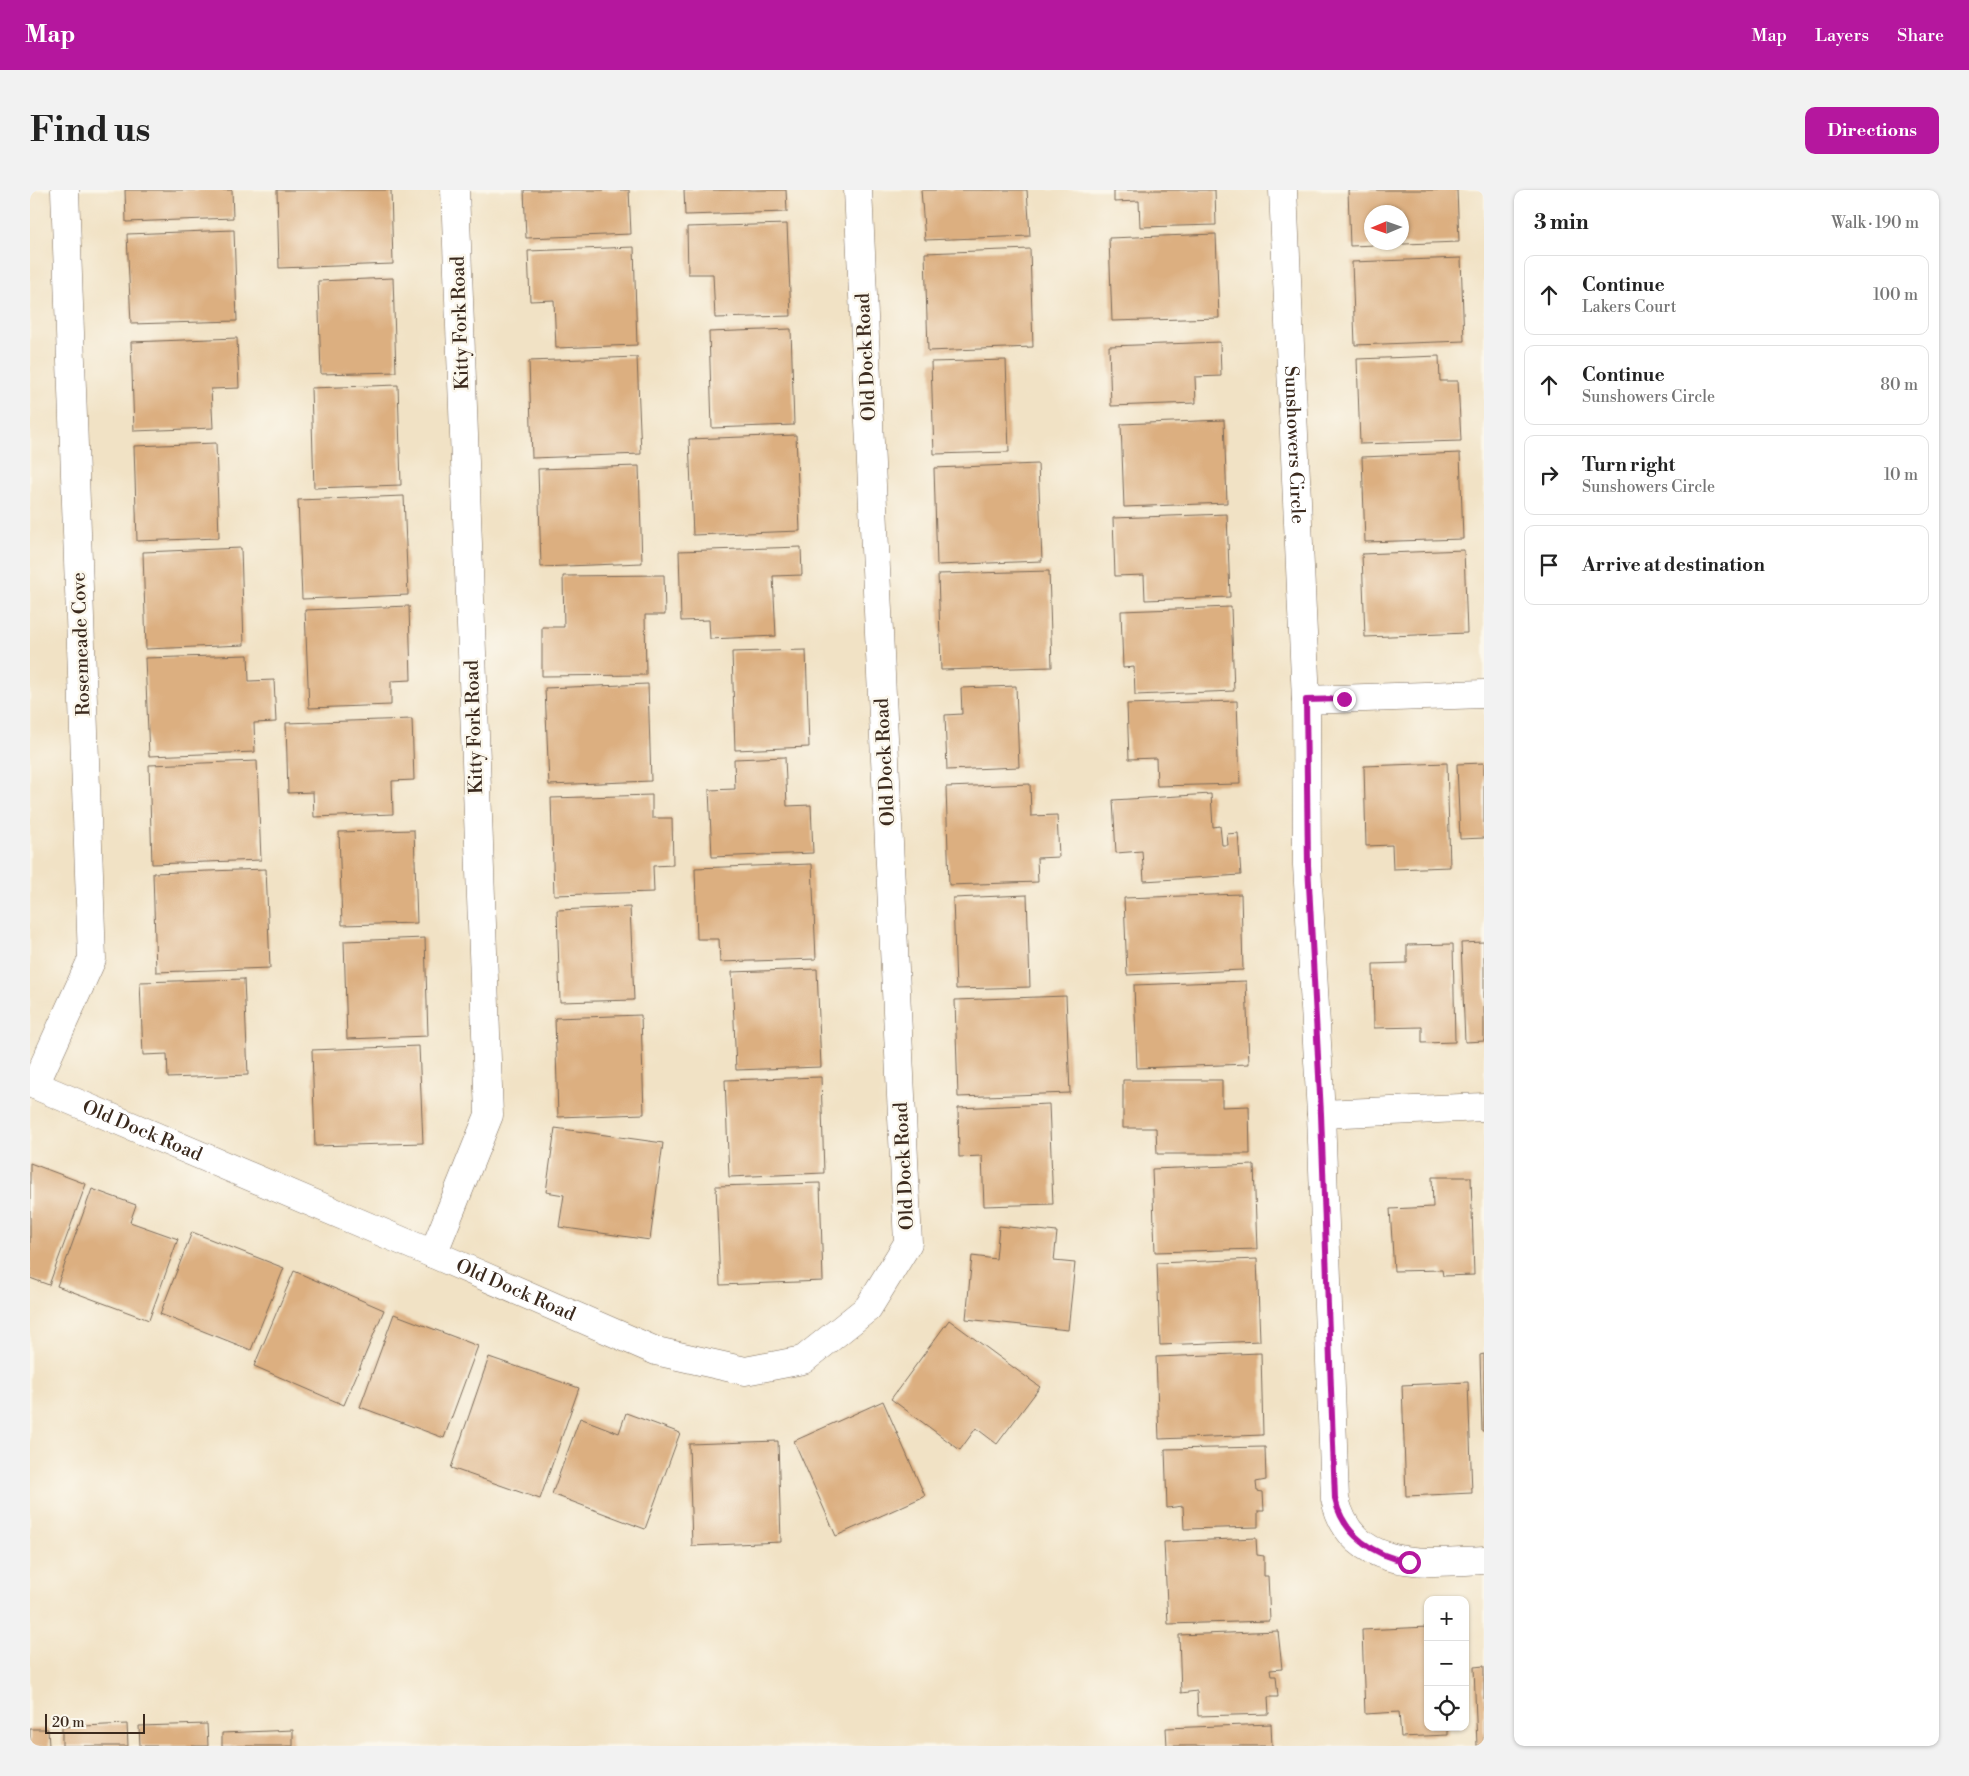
<!DOCTYPE html>
<meta charset="utf-8">
<style>
body{margin:0;font-family:"Libre Bodoni",serif;background:#f2f2f2;color:#222}
.controls{position:absolute;right:15px;bottom:15px;display:grid;overflow:hidden;border-radius:10px;box-shadow:0 1px 4px #0004}
.controls button{width:45px;height:45px;display:grid;place-items:center;padding:0;border:0;border-bottom:1px solid #e0e0e0;background:#fff;color:#222;font:25px sans-serif}
.compass{position:absolute;left:1334px;top:15px;width:45px;height:45px;border-radius:50%;background:#fff;box-shadow:0 1px 4px #0004;rotate:268deg}
.scale{position:absolute;left:15px;bottom:12px;width:100px;box-sizing:border-box;padding-left:5px;border:2px solid #3b2a1e;border-top:0;font-size:14px;line-height:18px;white-space:nowrap;color:#3b2a1e;-webkit-text-stroke:4px #fbf7ec;paint-order:stroke}
.stop{position:absolute;width:15px;height:15px;margin:-11px;border:4px solid #b5179e;border-radius:50%;background:#fff}
.stop.end{background:#b5179e;border-color:#fff;box-shadow:0 1px 5px #0008}
.list{margin:0;padding:0;list-style:none}
h2{display:flex;justify-content:space-between;align-items:center;height:65px;margin:0;padding:0 20px;font-size:21px}
h2 small{font-size:16px;font-weight:400;color:#767676}
.list li{display:grid;grid-template-columns:32px 1fr auto;gap:15px;align-items:center;box-sizing:border-box;height:80px;margin:0 10px 10px;padding:0 10px;border:1px solid #e0e0e0;border-radius:10px}
.list b{display:block;font-size:19px;white-space:nowrap}
.list p{margin:0;font-size:16px;white-space:nowrap;color:#767676}
.list em{font-size:16px;font-style:normal;color:#767676}
.icon{flex:none;width:28px;height:28px;fill:none;stroke:currentColor;stroke-width:2;stroke-linecap:round;stroke-linejoin:round}
.map{position:relative;flex:none;width:1454px;height:1556px;overflow:hidden;border-radius:10px}
header{display:flex;align-items:center;gap:30px;box-sizing:border-box;height:70px;padding:0 25px;background:#b5179e;color:#fff}
header strong{font-size:24px}
nav{display:flex;gap:28px;margin-inline-start:auto;font-size:18px}
.intro{display:flex;align-items:center;justify-content:space-between;box-sizing:border-box;height:120px;padding:0 30px}
h1{margin:0;font-size:35px}
.button{padding:12px 22px;border-radius:10px;background:#b5179e;color:#fff;font-size:18px;font-weight:700}
main{display:flex;gap:30px;padding:0 30px}
aside{flex:1;background:#fff;border-radius:10px;box-shadow:0 1px 4px #0004}
.map>svg:first-child{display:block}
.building{fill:#dcaf80;fill-rule:evenodd}
.lines{fill:none;stroke-linecap:round;stroke-linejoin:round}
.minor-casing{stroke:#7b6a58;stroke-width:29}
.minor{stroke:#fff;stroke-width:28}
.route{stroke:#b5179e;stroke-width:6}
.labels{text-anchor:middle;dominant-baseline:central;stroke-width:5;stroke-linejoin:round;paint-order:stroke}
.street-label{font-size:19px;fill:#3b2a1e;stroke:#fbf7ec}
</style>
<header>
<strong>Map</strong>
<nav><a>Map</a><a>Layers</a><a>Share</a></nav>
</header>
<div class="intro"><h1>Find us</h1><a class="button">Directions</a></div>
<main>
<div class="map">
<svg width="1454" height="1556" viewBox="0 0 1454 1556">
<rect width="100%" height="100%" fill="#fbf7ec"/>
<filter id="ink" filterUnits="userSpaceOnUse"><feTurbulence type="fractalNoise" baseFrequency=".02" numOctaves="2"/><feDisplacementMap in="SourceGraphic" scale="10" xChannelSelector="R" yChannelSelector="G"/><feConvolveMatrix kernelMatrix="1 2 1 2 8 2 1 2 1" color-interpolation-filters="sRGB"/></filter>
<filter id="wash" filterUnits="userSpaceOnUse"><feTurbulence type="fractalNoise" baseFrequency=".0096" numOctaves="4" result="noise"/><feDisplacementMap in="SourceGraphic" scale="20" xChannelSelector="R" yChannelSelector="G"/><feGaussianBlur stdDeviation="1.12" result="paint"/><feColorMatrix in="noise" values="0 0 0 0 0 0 0 0 0 0 0 0 0 0 0 0 0 1.4 0 .05"/><feComposite in="paint" operator="in"/></filter>
<g filter="url(#wash)">
<rect width="100%" height="100%" fill="#f1e2c5"/>
<g id="blocks">
<!-- building -->
<g class="building">
<polygon points="95,0 202,0 203,28 96,32"/>
<polygon points="247,0 361,0 363,74 249,78"/>
<polygon points="494,0 599,0 601,44 496,48"/>
<polygon points="654,0 756,0 757,22 655,25"/>
<polygon points="891,0 997,0 1000,46 895,50"/>
<polygon points="1084,0 1185,0 1186,35 1110,37 1109,11 1084,12"/>
<path d="M1318 0H1427L1429 52 1320 56ZM1342 22H1372V52H1342Z"/>
<polygon points="757,34 761,126 685,128 683,84 658,84 657,37"/>
<polygon points="204,40 207,131 101,134 97,44"/>
<polygon points="1186,44 1189,128 1082,131 1079,48"/>
<polygon points="604,57 607,155 526,158 524,110 500,111 498,61"/>
<polygon points="1000,59 1003,157 898,161 895,63"/>
<polygon points="1431,68 1434,151 1325,155 1322,72"/>
<polygon points="363,88 366,182 291,184 288,91"/>
<polygon points="761,139 764,235 682,238 679,142"/>
<polygon points="207,148 209,198 181,199 183,238 104,241 101,152"/>
<polygon points="1190,152 1191,186 1165,187 1166,213 1081,216 1079,156"/>
<polygon points="1409,166 1410,191 1428,191 1431,251 1330,254 1327,169"/>
<polygon points="607,167 611,264 502,268 499,171"/>
<polygon points="976,170 979,262 904,264 901,172"/>
<polygon points="368,195 371,295 284,298 281,198"/>
<polygon points="1194,230 1197,313 1094,317 1091,234"/>
<polygon points="766,245 770,341 663,345 659,249"/>
<polygon points="186,253 189,348 107,351 104,256"/>
<polygon points="1430,263 1433,349 1335,352 1332,267"/>
<polygon points="1008,274 1012,371 907,375 904,278"/>
<polygon points="609,276 612,373 511,377 508,279"/>
<polygon points="374,306 378,405 272,409 268,310"/>
<polygon points="1197,324 1200,407 1115,410 1114,385 1085,386 1083,328"/>
<polygon points="771,357 772,385 743,386 746,446 680,449 679,430 651,431 649,361"/>
<polygon points="211,358 214,455 116,459 113,362"/>
<polygon points="1434,360 1437,443 1335,447 1332,364"/>
<polygon points="1019,381 1022,477 911,480 908,384"/>
<polygon points="634,385 635,425 615,425 616,485 512,486 512,437 534,437 533,386"/>
<polygon points="379,416 381,490 361,491 361,515 279,518 275,420"/>
<polygon points="1201,417 1204,501 1105,505 1104,477 1093,478 1091,421"/>
<polygon points="776,460 779,557 705,560 702,462"/>
<polygon points="218,465 219,491 244,490 246,532 224,533 225,562 119,566 115,468"/>
<polygon points="618,494 621,591 519,595 515,498"/>
<polygon points="986,496 989,577 917,580 915,525 932,524 931,498"/>
<polygon points="1207,511 1210,594 1127,596 1126,568 1099,569 1097,514"/>
<polygon points="382,529 384,590 362,591 363,624 284,627 283,602 258,603 256,533"/>
<polygon points="755,567 757,616 781,615 783,663 682,667 679,600 705,599 704,569"/>
<polygon points="227,571 231,670 122,674 119,575"/>
<polygon points="1417,573 1420,677 1363,679 1362,655 1336,656 1334,576"/>
<polygon points="1454,573 1454,648 1430,649 1427,574"/>
<polygon points="1000,594 1001,626 1027,625 1029,667 1007,668 1008,692 919,695 916,597"/>
<polygon points="1181,604 1183,637 1190,636 1192,655 1198,655 1197,644 1208,643 1211,685 1114,691 1112,661 1086,663 1083,610"/>
<polygon points="622,605 622,628 642,628 643,675 623,676 624,702 524,705 521,608"/>
<polygon points="384,640 387,733 312,735 309,642"/>
<polygon points="782,674 786,769 690,772 689,749 667,749 665,678"/>
<polygon points="236,679 240,778 126,782 123,683"/>
<polygon points="1211,704 1213,780 1097,785 1094,708"/>
<polygon points="997,705 1000,797 926,799 923,708"/>
<polygon points="600,717 604,810 530,812 527,720"/>
<polygon points="395,748 398,846 317,849 314,751"/>
<polygon points="1454,752 1454,851 1435,852 1431,753"/>
<polygon points="1423,754 1425,852 1392,853 1392,837 1344,838 1343,774 1377,773 1377,755"/>
<polygon points="787,779 791,877 706,880 702,782"/>
<polygon points="214,789 218,885 138,888 137,864 113,865 110,792"/>
<polygon points="1216,791 1219,874 1107,878 1104,795"/>
<polygon points="1036,806 1040,903 928,907 925,810"/>
<polygon points="611,825 614,924 528,927 525,828"/>
<polygon points="389,856 393,953 285,956 282,860"/>
<polygon points="791,887 794,983 699,987 695,890"/>
<polygon points="1093,890 1192,890 1192,917 1219,916 1220,964 1127,964 1126,938 1093,938"/>
<polygon points="1019,914 1023,1014 954,1016 952,966 929,967 928,918"/>
<polygon points="525,938 633,953 620,1050 529,1037 534,1005 516,1002"/>
<polygon points="0,973 56,994 19,1095 0,1088"/>
<polygon points="1224,975 1227,1059 1125,1062 1122,979"/>
<polygon points="1402,987 1441,987 1444,1085 1413,1086 1412,1080 1364,1081 1360,1019 1403,1017"/>
<polygon points="790,993 793,1091 690,1095 686,996"/>
<polygon points="62,999 106,1015 100,1032 148,1049 119,1130 27,1096"/>
<polygon points="969,1036 1027,1042 1024,1071 1045,1073 1038,1140 936,1129 942,1066 966,1069"/>
<polygon points="162,1042 254,1078 221,1160 130,1124"/>
<polygon points="1227,1069 1230,1151 1130,1155 1127,1073"/>
<polygon points="264,1081 354,1120 314,1215 224,1176"/>
<polygon points="364,1124 448,1156 414,1248 330,1217"/>
<polygon points="919,1130 1010,1197 967,1254 946,1238 930,1260 861,1209"/>
<polygon points="1231,1163 1233,1245 1129,1249 1126,1167"/>
<polygon points="1454,1164 1454,1241 1452,1241 1450,1165"/>
<polygon points="459,1167 549,1198 510,1309 421,1278"/>
<polygon points="1438,1192 1442,1303 1376,1306 1372,1195"/>
<polygon points="853,1211 895,1306 806,1346 764,1251"/>
<polygon points="596,1223 650,1243 615,1339 522,1304 550,1228 589,1243"/>
<polygon points="748,1251 751,1352 662,1356 659,1254"/>
<polygon points="1235,1257 1236,1290 1226,1292 1227,1301 1233,1302 1234,1321 1228,1321 1228,1337 1154,1339 1153,1316 1137,1318 1135,1259"/>
<polygon points="1226,1348 1227,1365 1234,1366 1234,1386 1238,1386 1240,1431 1138,1434 1134,1352"/>
<polygon points="1398,1437 1398,1537 1418,1537 1418,1545 1371,1547 1369,1522 1335,1524 1332,1440"/>
<polygon points="1248,1441 1252,1479 1240,1480 1241,1486 1246,1486 1248,1507 1238,1507 1239,1524 1168,1526 1167,1501 1151,1503 1149,1445"/>
<polygon points="1454,1476 1454,1556 1447,1556 1444,1477"/>
<polygon points="97,1534 98,1556 32,1556 32,1537"/>
<polygon points="177,1534 178,1556 110,1556 109,1536"/>
<polygon points="1241,1534 1242,1556 1137,1556 1136,1538"/>
<polygon points="0,1539 18,1539 19,1556 0,1556"/>
<polygon points="263,1540 263,1556 192,1556 192,1543"/>
</g>
</g>
</g>
<g filter="url(#ink)">
<use href="#blocks" fill-opacity="0" stroke="#7b6a58" stroke-width="1"/>
<g class="lines">
<!-- minor casing -->
<g class="minor-casing">
<g id="minor">
<path id="s1" d="M1253 0 1276 510 1277 675 1291 924 1305 1309C1322 1382 1396 1373 1454 1370"/>
<polyline points="1276,510 1454,504"/>
<path id="s2" d="M0 893 403 1064 626 1161 715 1181 773 1170 838 1118 878 1053 828 0"/>
<polyline points="5,895 62,769 35,0"/>
<polyline points="1291,924 1454,917"/>
<polyline points="403,1064 459,925 425,0"/>
</g>
</g>
<!-- minor -->
<use href="#minor" class="minor"/>
</g>
</g>
<g class="lines" filter="url(#ink)">
<!-- route -->
<path class="route" d="M1314 509 1276 510 1278 675 1291 924 1305 1309C1313 1345 1344 1366 1379 1372"/>
</g>
<g class="labels">
<!-- street labels -->
<g class="street-label">
<text transform="translate(430 133) rotate(-92)">Kitty Fork Road</text>
<text transform="translate(836 167) rotate(-93)">Old Dock Road</text>
<text stroke="none"><textPath href="#s1" startOffset="255">Sunshowers Circle</textPath></text>
<text transform="translate(51 454) rotate(-92)">Rosemeade Cove</text>
<text transform="translate(444 537) rotate(-92)">Kitty Fork Road</text>
<text transform="translate(855 572) rotate(-93)">Old Dock Road</text>
<text stroke="none"><textPath href="#s2" startOffset="122">Old Dock Road</textPath></text>
<text transform="translate(874 976) rotate(-93)">Old Dock Road</text>
<text stroke="none"><textPath href="#s2" startOffset="528">Old Dock Road</textPath></text>
</g>
</g>
</svg>
<div class="controls">
<button>+</button>
<button>−</button>
<button><svg class="icon" aria-label="locate" viewBox="0 0 24 24"><circle cx="12" cy="12" r="6"/><path d="M12 2v4M12 18v4M2 12h4M18 12h4"/></svg></button>
</div>
<svg class="compass" viewBox="-18 -18 36 36"><path d="M0-13l5 13h-10z" fill="#e53935"/><path d="M0 13l5-13h-10z" fill="#767676"/></svg>
<div class="scale">20 m</div>
<div class="stop" style="left:1379px;top:1372px"></div>
<div class="stop end" style="left:1314px;top:509px"></div>
</div>
<aside>
<h2>3 min<small>Walk · 190 m</small></h2>
<ul class="list">
<li><svg class="icon" aria-label="ahead" viewBox="0 0 24 24"><path d="M12 20V5M6 11l6-6 6 6"/></svg><div><b>Continue</b><p>Lakers Court</p></div><em>100 m</em></li>
<li><svg class="icon" aria-label="ahead" viewBox="0 0 24 24"><path d="M12 20V5M6 11l6-6 6 6"/></svg><div><b>Continue</b><p>Sunshowers Circle</p></div><em>80 m</em></li>
<li><svg class="icon" aria-label="right" viewBox="0 0 24 24"><path d="M7 20v-9h11M14 6l5 5-5 5"/></svg><div><b>Turn right</b><p>Sunshowers Circle</p></div><em>10 m</em></li>
<li><svg class="icon" aria-label="arrive" viewBox="0 0 24 24"><path d="M6 21V4h12l-3 4 3 4H6"/></svg><div><b>Arrive at destination</b></div></li>
</ul>
</aside>
</main>
